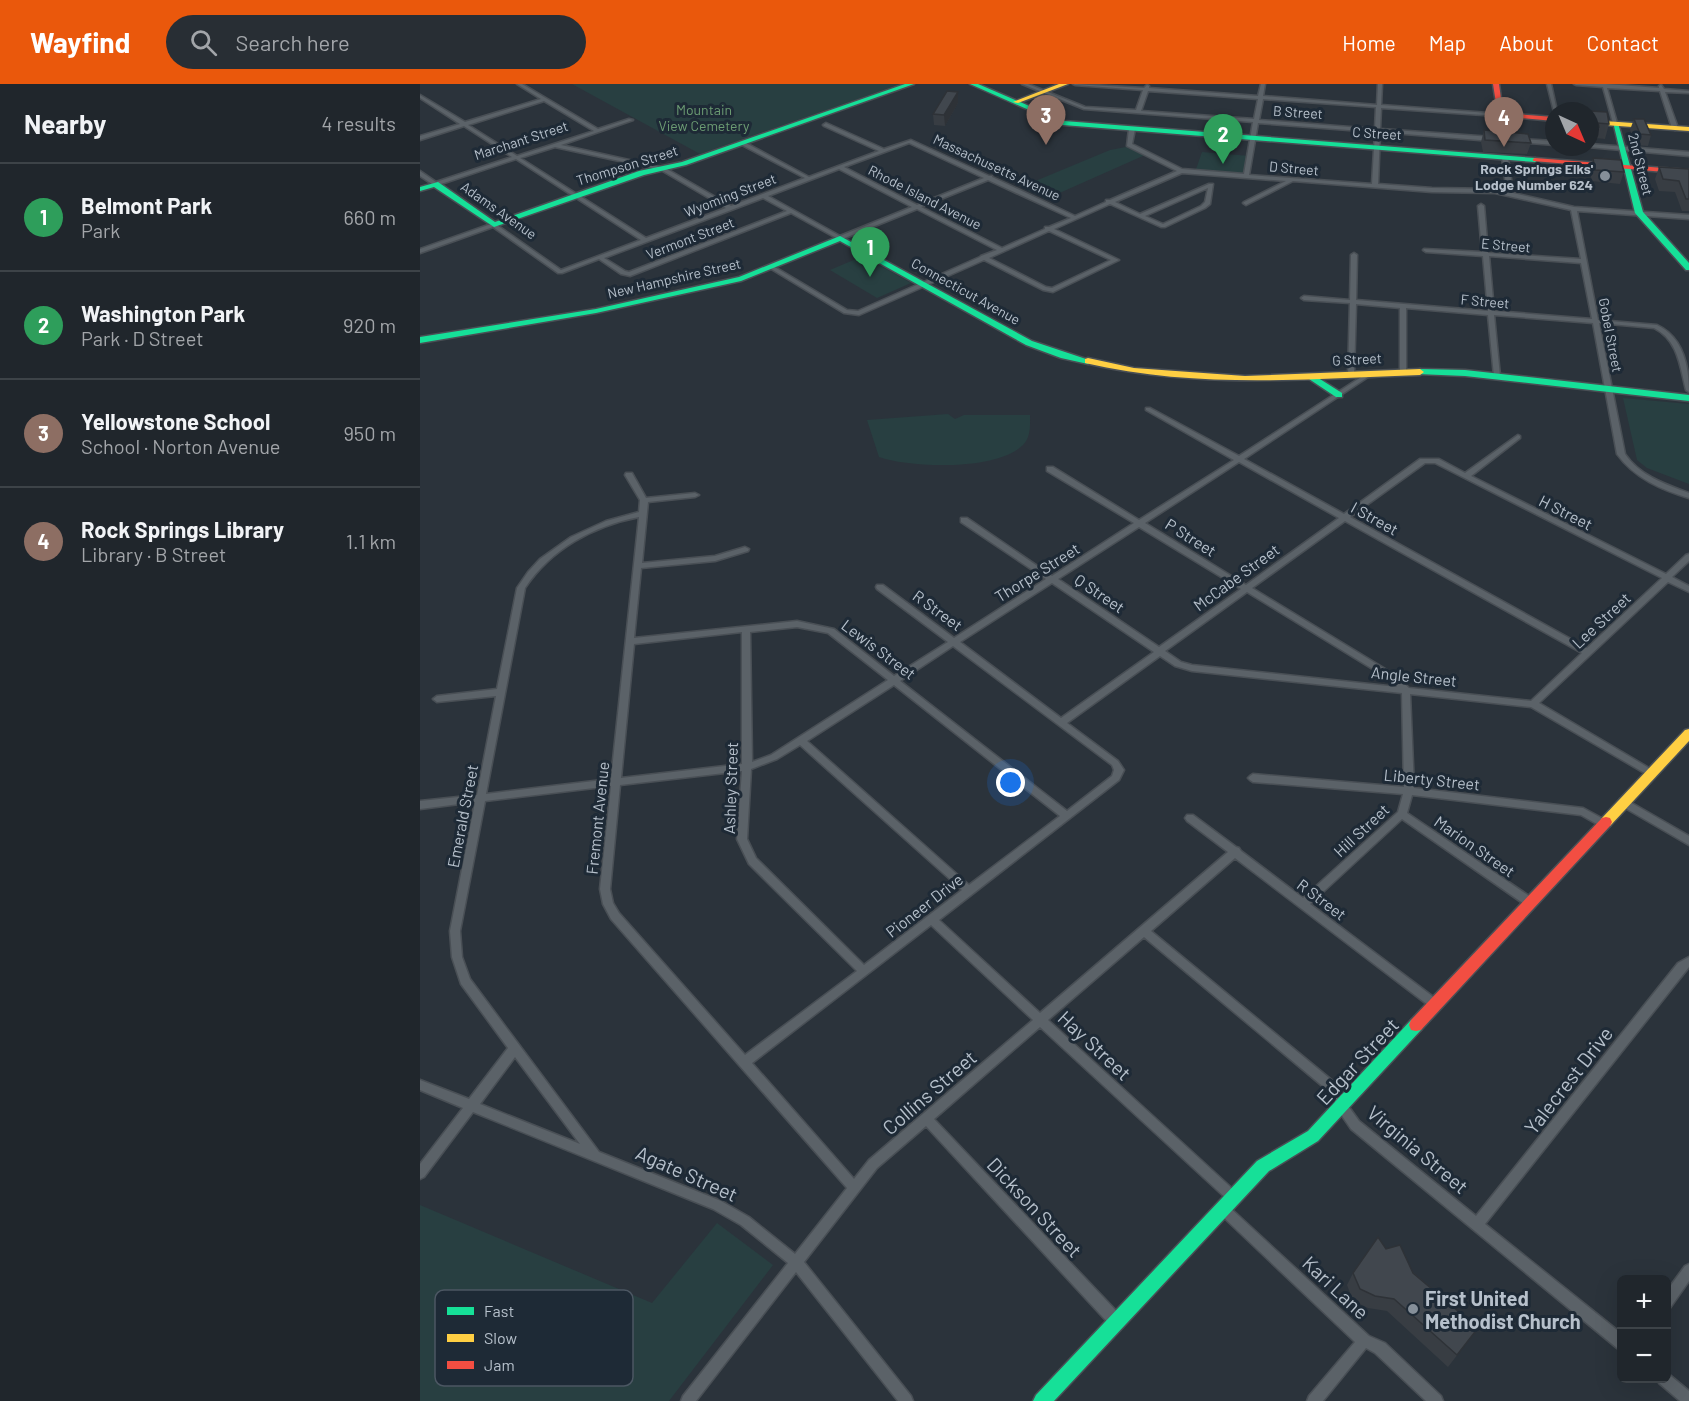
<!DOCTYPE html>
<meta charset="utf-8">
<style>
body{margin:0;font-family:Barlow,sans-serif;background:#282e34;color:#f1f3f6}
.controls{position:absolute;right:18px;bottom:18px;display:grid;overflow:hidden;border-radius:9px;box-shadow:0 6px 24px #0002}
.controls button{width:54px;height:54px;display:grid;place-items:center;padding:0;border:0;border-bottom:2px solid #3d4348;background:#20262c;color:#f1f3f6;font:30px sans-serif}
.compass{position:absolute;left:1125px;top:18px;width:54px;height:54px;border-radius:50%;background:#20262c;box-shadow:0 6px 24px #0002;rotate:136deg}
.you{position:absolute;left:591px;top:699px;width:21px;height:21px;margin:-15px;border:4px solid #fff;border-radius:50%;background:#1a73e8;box-shadow:0 0 0 9px #1a73e833}
.badge{display:grid;place-items:center;width:39px;height:39px;border-radius:50%;background:#ea580c;color:#fff;font-size:20px;font-weight:700}
.pin{position:absolute;translate:-50% -50px;filter:drop-shadow(0 2px 3px #0008)}
.pin::after{content:'';position:absolute;top:32px;width:21px;height:18px;background:inherit;clip-path:polygon(0 0,100% 0,50% 100%)}
.list{margin:0;padding:0;list-style:none}
h2{display:flex;justify-content:space-between;align-items:center;height:78px;margin:0;padding:0 24px;font-size:26px}
h2 small{font-size:20px;font-weight:400;color:#a2a5a9}
.list li{display:grid;grid-template-columns:39px 1fr auto;gap:18px;align-items:center;box-sizing:border-box;height:108px;padding:0 24px;border-top:2px solid #3d4348}
.list b{display:block;font-size:22px;white-space:nowrap}
.list p{margin:0;font-size:20px;white-space:nowrap;color:#a2a5a9}
.list em{font-size:20px;font-style:normal;color:#a2a5a9}
.icon{flex:none;width:33px;height:33px;fill:none;stroke:currentColor;stroke-width:2;stroke-linecap:round;stroke-linejoin:round}
.map{position:relative;flex:none;width:1269px;height:1317px;overflow:hidden}
header{display:flex;align-items:center;gap:36px;box-sizing:border-box;height:84px;padding:0 30px;background:#ea580c;color:#fff}
header strong{font-size:28px}
nav{display:flex;gap:33px;margin-inline-start:auto;font-size:21px}
.search{width:420px;height:54px;background:#282e34;display:flex;align-items:center;gap:15px;box-sizing:border-box;padding:0 21px;border-radius:33px;color:#a2a5a9;font-size:22px}
main{display:flex}
aside{flex:1;background:#20262c}
.map>svg:first-child{display:block}
.green{fill:#283f41}
.lines{fill:none;stroke-linecap:round;stroke-linejoin:round}
.street-casing{stroke:#494f55;stroke-width:3}
.fast-casing{stroke:#494f55;stroke-width:3}
.slow-casing{stroke:#494f55;stroke-width:3}
.jam-casing{stroke:#494f55;stroke-width:3}
.street{fill:#5b6268;fill-rule:evenodd}
.fast{fill:#16e098;fill-rule:evenodd}
.slow{fill:#ffcf43;fill-rule:evenodd}
.jam{fill:#f24e42;fill-rule:evenodd}
.wall{fill:#383d43}
.shaded-wall{fill:#2e3237}
.building{fill:#41474e;stroke:#2e3237;stroke-width:1.5}
.poi-dot{fill:#858f99;stroke:#1e2a36;stroke-width:2}
.labels{text-anchor:middle;dominant-baseline:central;stroke-width:6;stroke-linejoin:round;paint-order:stroke}
.far-park-label{font-size:14px;fill:#6c9c73;stroke:#1e2a36}
.far-street-label{font-size:14px;fill:#b6c0cb;stroke:#1e2a36}
.far-poi-label{font-size:14px;font-weight:bold;fill:#b6c0cb;stroke:#1e2a36;text-anchor:end}
.street-label{font-size:16px;fill:#b6c0cb;stroke:#1e2a36}
.near-street-label{font-size:20px;fill:#b6c0cb;stroke:#1e2a36}
.near-poi-label{font-size:20px;font-weight:bold;fill:#b6c0cb;stroke:#1e2a36;text-anchor:start}
.key{fill:#1e2a36;stroke:#4c5763;stroke-width:1.5}
.key-label{font-size:16px;fill:#b6c0cb}
</style>
<header>
<strong>Wayfind</strong>
<div class="search"><svg class="icon" aria-label="search" viewBox="0 0 24 24"><circle cx="10" cy="10" r="6"/><path d="M15 15l6 6"/></svg>Search here</div>
<nav><a>Home</a><a>Map</a><a>About</a><a>Contact</a></nav>
</header>
<main>
<aside>
<h2>Nearby<small>4 results</small></h2>
<ul class="list">
<li><span class="badge" style="background:#2e9e5b">1</span><div><b>Belmont Park</b><p>Park</p></div><em>660 m</em></li>
<li><span class="badge" style="background:#2e9e5b">2</span><div><b>Washington Park</b><p>Park · D Street</p></div><em>920 m</em></li>
<li><span class="badge" style="background:#8d6e63">3</span><div><b>Yellowstone School</b><p>School · Norton Avenue</p></div><em>950 m</em></li>
<li><span class="badge" style="background:#8d6e63">4</span><div><b>Rock Springs Library</b><p>Library · B Street</p></div><em>1.1 km</em></li>
</ul>
</aside>
<div class="map">
<svg width="1269" height="1317" viewBox="0 0 1269 1317">
<rect width="100%" height="100%" fill="#2b333b"/>
<!-- green -->
<g class="green">
<polygon points="152,0 481,0 280,70"/>
<polygon points="706,63 725,71 626,115 601,103 690,66"/>
<polygon points="782,68 830,72 826,92 775,88"/>
<polygon points="443,172 491,199 457,214 410,186"/>
<polygon points="1203,314 1269,320 1269,400 1227,384 1217,376"/>
<path d="M528 330 535 335 544 331H610C610 342 611 353 603 361 577 387 490 384 459 373L447 336Z"/>
<polygon points="0,1121 232,1219 297,1139 353,1181 249,1317 0,1317"/>
</g>
<g class="lines">
<!-- street casing -->
<g class="street-casing">
<g id="street">
<path d="M97 0H102L178 45 209 35 213 36 141 61 245 84 311 122 385 94 320 60V58H324L389 93 459 67 404 42 403 41 406 39 464 65 491 56 569 92H572V93L655 132 686 118V116H690L757 87 707 62 709 45 712 43 715 45 712 60 762 85 824 90 833 38 664 25 602 0H608L665 23 716 26 723 6 655 1 653 0 724 4 727 1 729 2V4L838 12 841 0H845L843 12 957 21 958 0H962L961 21 1082 30 1086 55 1083 57 1080 55 1078 32 961 24 960 45 1072 53 1075 55 1072 57 960 48 958 100 1012 104 1075 105 1087 108 1082 74 1085 72 1088 74 1093 109 1154 123 1269 131V135L1157 127 1178 236 1237 241C1263 253 1269 282 1269 308L1266 306C1260 282 1258 256 1234 244L1179 239 1205 370C1220 392 1245 400 1269 409V414C1242 406 1214 394 1197 370L1173 239 1074 231 1080 292 1077 294 1074 292 1068 231 986 224V288L983 290 980 288V224L936 220 934 291 931 293 928 291 930 219 884 216 881 214 884 212 930 216 931 171 934 169 937 171 936 216 1068 227 1063 172 1006 168 1003 166 1004 165 1062 168 1058 122 1061 120 1064 122 1068 169 1161 175 1151 126 1075 109 1012 108 873 97 826 121 823 119 824 118 866 97 762 89 695 118 720 130 789 100H793L790 120 785 124 745 143H741L690 120 634 145 699 176 633 208 623 206 564 176 439 231 424 229 348 183 353 182 427 226 438 227 560 173 561 172 577 166 497 125 420 156 371 129 210 192 201 190 179 175 142 189H138L73 143 0 169V165L74 139 141 186 221 156 96 75 15 102 0 92V87L16 98 92 73 44 42 0 56V52L40 40 0 14V11L45 38 121 15ZM728 7 838 15 834 35 721 27ZM843 15 956 23 955 45 839 36ZM124 17 174 47 97 72 48 41ZM838 39 955 48 952 100 829 91ZM489 59 564 94 497 121 424 83ZM135 63 241 86 306 124 226 154 100 74ZM419 85 492 123 420 152 348 112ZM568 96 651 134 629 143H625V145L582 164 501 123ZM788 104 785 118 781 122 743 140 725 132ZM343 114 367 127 209 188 205 187 184 174ZM629 147 691 176 632 204 626 203 569 174ZM1069 172 1161 179 1172 235 1074 227Z"/>
<polygon points="1127,0 1131,0 1137,27 1134,27 1134,28"/>
<polygon points="1154,0 1186,0 1239,4 1239,2 1241,1 1244,5 1269,7 1269,9 1245,8 1258,44 1255,46 1252,44 1240,7 1187,4 1197,39 1195,40 1193,39 1183,3 1156,1"/>
<polygon points="1100,55 1134,57 1134,61 1098,58 1097,57"/>
<polygon points="1170,60 1269,68 1269,72 1168,63 1170,63"/>
<path d="M949 288 952 290 951 291 824 375 924 430 1000 375H1019L1045 389 1098 351 1100 352V354L1051 392 1246 490 1266 471 1269 470V477L1252 493 1269 502V508L1248 498 1119 619 1234 687 1236 689 1234 691H1228L1111 623 990 610 994 704 1163 724 1187 737 1189 740 1187 743 1184 744 1161 731 992 711 987 729 1115 816 1116 819 1115 822 1111 823 1107 822 982 735 890 820 1020 918 1021 921 1020 924 1016 926 1012 924 815 774 731 847 920 1003 926 1019 939 1037 1056 1132 1258 879 1269 873V883L1065 1140 1202 1250V1265L1197 1264 931 1045 918 1026 912 1010 724 853 628 936 817 1109 819 1113 817 1117 813 1119 809 1117 620 943 514 1035 702 1233 703 1238 702 1243 697 1244 692 1243 506 1042 457 1084 384 1178 491 1312 493 1317H478L376 1188 276 1317H261L263 1312 368 1179 321 1141 293 1125 53 1028 4 1093 0 1095V1080L43 1024 0 1006V996L49 1015 88 964 41 900 32 873 30 847 55 718 0 725V717L57 711 76 612 17 618 13 615 17 612 77 605 97 504 108 488 120 475 151 453 186 437 219 428 220 416 205 391 206 389H212L226 414 275 409 279 411 275 413 228 418 222 479 295 472 325 463 329 465 328 467 295 477 221 484 214 554 377 537 414 545 474 592 528 558 457 505 456 503 457 501H463L534 554 626 495 541 438V434H547L632 492 714 439 627 387V383H633L719 436 814 376 726 326V324H730L819 372ZM819 378 919 434 826 501 725 439ZM1005 379H1015L1242 494 1167 564 930 433ZM219 433 191 695 66 710 105 504C131 465 173 442 219 433ZM925 437 1162 569 1111 617 989 604 975 591 832 504ZM719 443 821 505 739 563 638 495ZM632 499 734 568 641 634 540 558ZM827 508 969 595 977 603 772 581 761 578 745 567ZM377 543 408 549 468 596 351 671 332 678 330 548ZM322 548V680L201 694 214 560ZM533 562 692 681 694 686 692 692 647 727 480 597ZM740 572 755 582 772 587 982 609 984 703 833 690 830 692 828 694 830 696 833 698 983 710 978 728 883 814 821 767 819 764 816 763 773 731H767L765 734 767 737 808 768 620 929 519 836 699 696 704 686 698 677 647 639ZM474 601 640 732 549 801 387 657ZM380 661 542 806 444 881 336 774 327 755 331 685 357 675ZM322 687 317 755 329 780 437 887 325 971 199 829 193 819 190 805 200 701ZM191 702 180 805 183 820 191 835 427 1104 375 1170 329 1133 301 1117 179 1068 50 895 42 873 40 847 65 717ZM511 841 613 936 449 1076 434 1095 332 979ZM95 973 160 1060 60 1020Z"/>
<polygon points="1203,714 1269,752 1269,761 1200,721 1198,718 1200,715"/>
<polygon points="803,1119 807,1121 949,1252 965,1259 1021,1312 1023,1317 1006,1317 955,1269 946,1264 903,1317 887,1317 889,1312 935,1258 799,1129 797,1125 799,1121"/>
<polygon points="1269,1180 1269,1197 1250,1224 1246,1226 1246,1208 1265,1182"/>
<polygon points="1246,1288 1269,1307 1269,1317 1260,1317 1239,1299 1238,1294 1246,1294"/>
</g>
</g>
<!-- fast casing -->
<g class="fast-casing">
<g id="fast">
<polygon points="485,0 494,0 266,81 224,91 74,143 14,103 0,107 0,103 18,98 75,138 219,87 262,78"/>
<polygon points="550,0 558,0 644,37 1115,74 1118,76 1115,78 643,41"/>
<polygon points="1193,38 1198,39 1223,128 1269,179 1269,186 1266,186 1215,129"/>
<polygon points="420,152 612,257 672,277 668,280 641,274 606,261 420,157 321,197 176,229 0,259 0,253 176,225 319,193"/>
<polygon points="1000,285 1045,286 1269,311 1269,317 1045,292 997,290 997,286"/>
<polygon points="892,290 922,309 922,313 916,313 889,295 888,293"/>
<polygon points="996,935 1001,936 1003,941 1001,946 898,1057 849,1087 634,1317 613,1317 616,1311 837,1077 888,1047 991,936"/>
</g>
</g>
<!-- slow casing -->
<g class="slow-casing">
<g id="slow">
<polygon points="639,0 648,0 598,19 593,18"/>
<polygon points="1170,36 1269,43 1269,47 1170,40"/>
<path d="M668 274 714 284 825 292 1000 285 1004 288 1000 291C888 295 775 305 665 279V275Z"/>
<polygon points="1269,645 1269,657 1190,742 1182,742 1180,738 1182,734 1265,646"/>
</g>
</g>
<!-- jam casing -->
<g class="jam-casing">
<g id="jam">
<polygon points="1073,0 1079,0 1083,29 1134,33 1134,37 1078,32"/>
<polygon points="1115,74 1269,86 1269,90 1113,77 1113,75"/>
<polygon points="1186,733 1190,734 1192,738 1190,742 1001,946 996,947 991,946 989,941 991,936 1182,734"/>
</g>
</g>
<!-- street -->
<use href="#street" class="street"/>
<!-- fast -->
<use href="#fast" class="fast"/>
<!-- slow -->
<use href="#slow" class="slow"/>
<!-- jam -->
<use href="#jam" class="jam"/>
</g>
<!-- wall -->
<g class="wall">
<polygon points="538,8 538,19 525,42 514,41 513,30"/>
<polygon points="1170,27 1189,40 1185,55 1175,54 1174,58 1170,58"/>
<polygon points="1214,35 1231,51 1228,62 1216,61 1210,46"/>
<polygon points="1064,46 1111,59 1107,70 1063,68 1061,58"/>
<polygon points="1173,74 1204,88 1200,100 1172,97 1169,85"/>
<polygon points="1239,83 1269,85 1269,127 1262,127 1255,108 1239,107 1235,95"/>
<polygon points="966,1165 1058,1244 1028,1283 967,1227 948,1224 933,1217 927,1201 933,1189"/>
</g>
<!-- shaded-wall -->
<polygon class="shaded-wall" points="538,8 538,19 525,42 524,31"/>
<!-- building -->
<g class="building">
<polygon points="527,7 538,8 524,31 513,30"/>
<polygon points="1170,27 1187,28 1189,40 1178,39 1179,43 1170,43"/>
<polygon points="1214,35 1224,35 1231,51 1220,50"/>
<polygon points="1064,46 1108,50 1111,59 1065,56"/>
<polygon points="1173,74 1201,76 1204,88 1175,86"/>
<polygon points="1239,83 1269,85 1269,115 1266,115 1259,97 1243,95"/>
<polygon points="958,1153 966,1165 980,1161 993,1189 1058,1244 1037,1271 974,1215 955,1212 940,1205 933,1189"/>
</g>
<!-- markers -->
<g class="poi-dot">
<circle cx="1185" cy="92" r="6"/>
<circle cx="993" cy="1225" r="6"/>
</g>
<g class="labels">
<!-- far-park labels -->
<g class="far-park-label">
<text x="284" y="25">Mountain<tspan x="284" dy="16">View Cemetery</tspan></text>
</g>
<!-- far-street labels -->
<g class="far-street-label">
<text transform="translate(878 28) rotate(4)">B Street</text>
<text transform="translate(957 49) rotate(4)">C Street</text>
<text transform="translate(101 56) rotate(-18)">Marchant Street</text>
<text transform="translate(1221 80) rotate(76)">2nd Street</text>
<text transform="translate(207 81) rotate(-17)">Thompson Street</text>
<text transform="translate(577 83) rotate(25)">Massachusetts Avenue</text>
<text transform="translate(874 84) rotate(5)">D Street</text>
<text transform="translate(310 111) rotate(-21)">Wyoming Street</text>
<text transform="translate(505 113) rotate(27)">Rhode Island Avenue</text>
<text transform="translate(79 126) rotate(35)">Adams Avenue</text>
<text transform="translate(270 154) rotate(-21)">Vermont Street</text>
<text transform="translate(1086 161) rotate(5)">E Street</text>
<text transform="translate(254 194) rotate(-13)">New Hampshire Street</text>
<text transform="translate(546 207) rotate(29)">Connecticut Avenue</text>
<text transform="translate(1065 217) rotate(5)">F Street</text>
<text transform="translate(1191 251) rotate(79)">Gobel Street</text>
<text transform="translate(937 275) rotate(-3)">G Street</text>
</g>
<!-- far-poi labels -->
<g class="far-poi-label">
<text x="1173" y="84">Rock Springs Elks'<tspan x="1173" dy="16">Lodge Number 624</tspan></text>
</g>
<!-- street labels -->
<g class="street-label">
<text transform="translate(1146 428) rotate(27)">H Street</text>
<text transform="translate(955 434) rotate(29)">I Street</text>
<text transform="translate(771 453) rotate(32)">P Street</text>
<text transform="translate(617 488) rotate(-32)">Thorpe Street</text>
<text transform="translate(816 493) rotate(-36)">McCabe Street</text>
<text transform="translate(680 509) rotate(34)">Q Street</text>
<text transform="translate(518 526) rotate(36)">R Street</text>
<text transform="translate(1181 536) rotate(-43)">Lee Street</text>
<text transform="translate(459 565) rotate(37)">Lewis Street</text>
<text transform="translate(994 592) rotate(6)">Angle Street</text>
<text transform="translate(1012 695) rotate(6)">Liberty Street</text>
<text transform="translate(310 704) rotate(-88)">Ashley Street</text>
<text transform="translate(42 732) rotate(-79)">Emerald Street</text>
<text transform="translate(177 734) rotate(-84)">Fremont Avenue</text>
<text transform="translate(941 746) rotate(-43)">Hill Street</text>
<text transform="translate(1055 762) rotate(35)">Marion Street</text>
<text transform="translate(902 815) rotate(37)">R Street</text>
<text transform="translate(504 821) rotate(-38)">Pioneer Drive</text>
</g>
<!-- near-street labels -->
<g class="near-street-label">
<text transform="translate(675 961) rotate(43)">Hay Street</text>
<text transform="translate(937 977) rotate(-47)">Edgar Street</text>
<text transform="translate(1148 996) rotate(-52)">Yalecrest Drive</text>
<text transform="translate(509 1008) rotate(-41)">Collins Street</text>
<text transform="translate(998 1065) rotate(40)">Virginia Street</text>
<text transform="translate(267 1089) rotate(24)">Agate Street</text>
<text transform="translate(615 1123) rotate(47)">Dickson Street</text>
<text transform="translate(916 1203) rotate(43)">Kari Lane</text>
</g>
<!-- near-poi labels -->
<g class="near-poi-label">
<text x="1005" y="1214">First United<tspan x="1005" dy="23">Methodist Church</tspan></text>
</g>
</g>
<!-- legend -->
<rect x="15" y="1206" width="198" height="96" rx="9" class="key"/>
<rect x="27" y="1223" width="27" height="8" fill="#16e098"/>
<rect x="27" y="1250" width="27" height="8" fill="#ffcf43"/>
<rect x="27" y="1277" width="27" height="8" fill="#f24e42"/>
<g class="key-label">
<text x="64" y="1233">Fast</text>
<text x="64" y="1260">Slow</text>
<text x="64" y="1287">Jam</text>
</g>
</svg>
<div class="controls">
<button>+</button>
<button>−</button>
</div>
<svg class="compass" viewBox="-18 -18 36 36"><path d="M0-13l5 13h-10z" fill="#e53935"/><path d="M0 13l5-13h-10z" fill="#a2a5a9"/></svg>
<div class="you"></div>
<div class="pin badge" style="left:450px;top:193px;background:#2e9e5b">1</div>
<div class="pin badge" style="left:803px;top:80px;background:#2e9e5b">2</div>
<div class="pin badge" style="left:626px;top:61px;background:#8d6e63">3</div>
<div class="pin badge" style="left:1084px;top:63px;background:#8d6e63">4</div>
</div>
</main>
